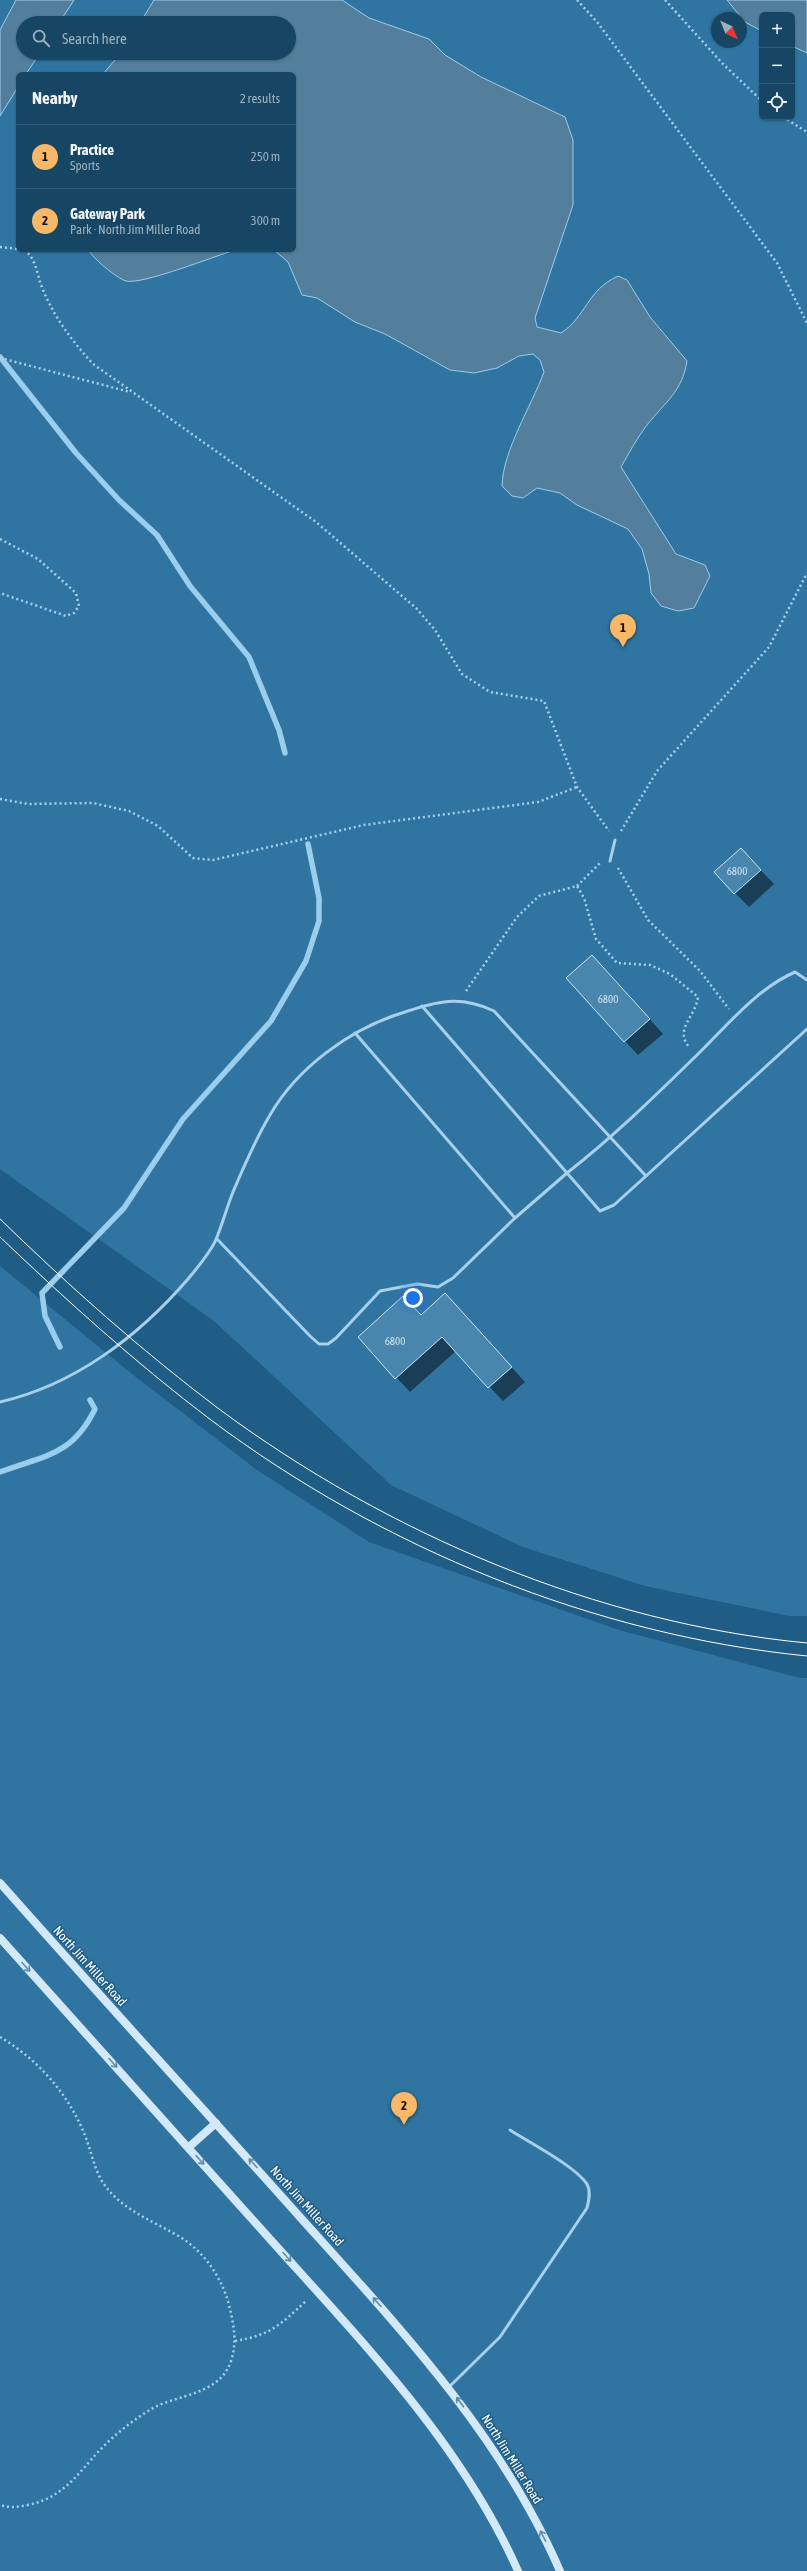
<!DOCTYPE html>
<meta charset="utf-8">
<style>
body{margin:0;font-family:"Asap Condensed",sans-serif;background:#244f6d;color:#f1f3f6}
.controls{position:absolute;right:12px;top:12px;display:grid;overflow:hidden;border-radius:6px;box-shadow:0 1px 3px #0004}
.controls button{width:36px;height:36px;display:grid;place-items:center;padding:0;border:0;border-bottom:1px solid #365d78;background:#174564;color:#f1f3f6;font:20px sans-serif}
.compass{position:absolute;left:711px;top:12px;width:36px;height:36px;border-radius:50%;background:#174564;box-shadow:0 1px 3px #0004;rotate:137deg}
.you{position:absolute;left:413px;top:1298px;width:14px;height:14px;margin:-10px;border:3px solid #fff;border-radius:50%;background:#1a73e8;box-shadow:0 0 0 6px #1a73e833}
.badge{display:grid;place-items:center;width:26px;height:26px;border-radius:50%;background:#f8b868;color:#111;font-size:13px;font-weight:700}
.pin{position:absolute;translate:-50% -33px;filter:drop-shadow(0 1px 2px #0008)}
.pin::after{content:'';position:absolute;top:21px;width:14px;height:12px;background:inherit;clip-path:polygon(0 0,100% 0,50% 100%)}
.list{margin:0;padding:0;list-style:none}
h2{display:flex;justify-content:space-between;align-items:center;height:52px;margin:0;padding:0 16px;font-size:17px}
h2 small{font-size:13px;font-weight:400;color:#9eb1bf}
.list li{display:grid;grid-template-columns:26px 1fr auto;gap:12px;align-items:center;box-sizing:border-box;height:64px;padding:0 16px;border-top:1px solid #365d78}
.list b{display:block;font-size:15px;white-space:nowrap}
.list p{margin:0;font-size:13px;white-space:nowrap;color:#9eb1bf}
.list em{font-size:13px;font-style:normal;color:#9eb1bf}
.icon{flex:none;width:22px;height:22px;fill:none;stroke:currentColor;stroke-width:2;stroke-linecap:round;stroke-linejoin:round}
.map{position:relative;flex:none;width:807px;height:2571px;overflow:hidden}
.search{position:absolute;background:#174564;box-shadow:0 1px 3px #0004;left:16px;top:16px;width:280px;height:44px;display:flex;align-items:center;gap:10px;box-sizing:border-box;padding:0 14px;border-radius:22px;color:#9eb1bf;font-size:15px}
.panel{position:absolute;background:#174564;box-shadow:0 1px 3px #0004;left:16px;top:72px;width:280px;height:180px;border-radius:6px}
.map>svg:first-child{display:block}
.green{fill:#3075a2;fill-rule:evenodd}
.water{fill:#547f9c;stroke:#9bcdec}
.shadow{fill:#0007}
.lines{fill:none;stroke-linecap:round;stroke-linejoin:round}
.stream{stroke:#9bcdec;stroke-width:5.5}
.building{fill:#4886ae;stroke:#cce7f7}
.path{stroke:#a8d0ea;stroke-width:2.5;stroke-dasharray:2 3;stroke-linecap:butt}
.lane{stroke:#a8d0ea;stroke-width:3}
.secondary{stroke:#d3e9f8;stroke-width:8}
.tram{stroke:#fff;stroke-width:1}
.oneway{stroke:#5e8dae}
.labels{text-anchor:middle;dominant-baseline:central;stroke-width:3;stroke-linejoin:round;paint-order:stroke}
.number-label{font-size:11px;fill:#d1e1eb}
.street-label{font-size:13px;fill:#fff;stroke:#1f5c86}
</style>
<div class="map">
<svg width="807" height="2571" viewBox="0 0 807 2571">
<rect width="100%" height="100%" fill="#1f5c86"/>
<!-- green -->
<g class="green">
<path d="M0 0H807V1616H789L645 1586 523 1547 391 1485 214 1321 0 1169ZM762 15H792V117H762ZM717 18H741V42H717ZM23 23H289V53H23ZM18 74H294V250H18Z"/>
<polygon points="0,1266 132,1374 257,1470 369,1542 619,1630 800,1678 807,1678 807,2571 0,2571"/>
</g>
<!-- water -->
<g class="water">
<polygon points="16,0 74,0 59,23 23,23 23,53 40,53 26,74 18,74 18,87 0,116 0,30"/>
<path d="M154 0H342L369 18 429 39 445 55 481 77 565 117 573 140V205L535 318 537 327 561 333C587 316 586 291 618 276L627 280 650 317 687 361C682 392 666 401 647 425 637 438 629 453 621 467L676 554 705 565 710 576 694 608 678 611 661 606 651 593 649 574 642 549 628 529 577 505 560 493 537 488 523 498 512 496 502 486C503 450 531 407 544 372L540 360 533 354 519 356 497 368 474 373 450 370 385 334 355 322 317 298 302 295 288 262 274 250H294V74H103L121 53H289V23H140Z"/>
<polygon points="727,0 807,0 807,53 792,46 792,15 762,15 762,31 745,22"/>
<path d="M89 250H235C215 256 142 285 126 281 118 279 92 258 89 250Z"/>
</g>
<!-- shadow -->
<g class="shadow">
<polygon points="754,863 774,884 749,907 735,893"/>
<polygon points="606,970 663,1034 638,1055 625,1041"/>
<polygon points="445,1294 525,1382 503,1401 456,1351 410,1392 359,1337 403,1297 421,1315"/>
</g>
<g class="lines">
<!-- stream -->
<g class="stream">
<polyline points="0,357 76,453 119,500 157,535 190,586 249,657 279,730 285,753"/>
<polyline points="60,1347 45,1316 42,1293 124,1208 183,1119 271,1021 306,961 319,921 319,898 308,844"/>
<path d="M0 1472C45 1455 72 1456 95 1409L90 1400"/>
</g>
</g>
<!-- building -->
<g class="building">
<polygon points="741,848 761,870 734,894 714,872"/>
<polygon points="592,955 650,1019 624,1042 566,978"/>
<polygon points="445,1293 512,1367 488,1388 442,1337 395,1379 358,1337 403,1296 421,1315"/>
</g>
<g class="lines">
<!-- path -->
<g class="path">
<polyline points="577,0 597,22 777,263 807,323"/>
<polyline points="665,0 723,64 762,101"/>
<polyline points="783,117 807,132"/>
<polyline points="0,247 18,249"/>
<path d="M24 250C34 256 37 271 40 282 51 313 71 340 93 364L316 522 416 608 435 630 462 674 490 692 544 701 577 787 609 831"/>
<polyline points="0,358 130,392"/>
<polyline points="0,539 38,559 76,593 79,606 74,613 66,616 0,593"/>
<polyline points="0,799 28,804 93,803 129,811 158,826 193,858 213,860 364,825 538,802 577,787"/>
<polyline points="621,831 657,771 769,647 807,573"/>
<polyline points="618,868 648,920 700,971 729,1009"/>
<polyline points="577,886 600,863"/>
<path d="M466 991 517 917 539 896 577 886 584 898 596 939 617 963 650 965 670 974 698 997C696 1016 673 1030 690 1048"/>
<path d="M0 2037C39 2060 70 2096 86 2138 92 2154 95 2173 106 2187 124 2210 150 2220 175 2234 203 2249 223 2278 230 2309 234 2326 237 2344 231 2361 220 2394 181 2394 155 2407 139 2416 123 2428 109 2441 82 2466 68 2497 28 2505 18 2507 10 2508 0 2505"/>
<path d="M235 2341C271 2335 280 2325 306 2301"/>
</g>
<!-- lane -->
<g class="lane">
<polyline points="610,861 615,840"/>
<path d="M422 1006 567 1173C613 1137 654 1097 696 1056 726 1027 756 989 795 972L807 980"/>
<polyline points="355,1033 515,1218"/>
<polyline points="217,1239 310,1336 319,1344 328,1344 336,1338 380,1291 417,1284 438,1287 453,1278 515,1218 567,1173 600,1211 614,1205 646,1176"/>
<path d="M0 1402C74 1385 138 1337 188 1279 197 1268 212 1251 217 1237 223 1222 227 1207 233 1192 244 1166 255 1140 270 1115 297 1068 350 1029 402 1013 437 1001 460 995 494 1011L646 1176 807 1029"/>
<path d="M449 2387 500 2337 587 2208C589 2200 591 2191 587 2184 575 2166 530 2143 510 2130"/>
</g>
<!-- secondary -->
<g class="secondary">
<path d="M0 1883C99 1995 200 2105 299 2216 398 2326 500 2433 560 2571"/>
<path d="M0 1938C93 2041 186 2144 278 2248 368 2348 463 2447 518 2571"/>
<polyline points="189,2147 216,2123"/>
</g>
<!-- tram -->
<g class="tram">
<path d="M0 1219C69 1286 142 1351 219 1409 388 1534 597 1623 807 1643"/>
<path d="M0 1237C67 1301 137 1364 211 1420 382 1548 594 1635 807 1656"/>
</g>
</g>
<!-- one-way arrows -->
<defs><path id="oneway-shaft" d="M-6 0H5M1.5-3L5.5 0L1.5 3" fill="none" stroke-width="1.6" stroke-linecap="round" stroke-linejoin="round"/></defs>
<g class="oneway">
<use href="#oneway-shaft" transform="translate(26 1967) rotate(48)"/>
<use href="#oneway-shaft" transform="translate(113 2063) rotate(48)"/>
<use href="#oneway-shaft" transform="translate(200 2160) rotate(48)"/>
<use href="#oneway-shaft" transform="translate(253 2163) rotate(-132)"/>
<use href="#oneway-shaft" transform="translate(287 2257) rotate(48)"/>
<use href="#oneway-shaft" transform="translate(377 2302) rotate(-132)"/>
<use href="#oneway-shaft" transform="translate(460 2402) rotate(-127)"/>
<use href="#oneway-shaft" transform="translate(543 2536) rotate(-117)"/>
</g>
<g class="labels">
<!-- number labels -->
<g class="number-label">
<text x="737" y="871">6800</text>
<text x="608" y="999">6800</text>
<text x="395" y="1341">6800</text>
</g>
<!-- street labels -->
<g class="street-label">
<text transform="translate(90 1966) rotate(48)">North Jim Miller Road</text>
<text transform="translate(307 2206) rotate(48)">North Jim Miller Road</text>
<text transform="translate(512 2459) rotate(58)">North Jim Miller Road</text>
</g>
</g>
</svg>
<div class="controls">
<button>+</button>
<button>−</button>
<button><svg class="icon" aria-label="locate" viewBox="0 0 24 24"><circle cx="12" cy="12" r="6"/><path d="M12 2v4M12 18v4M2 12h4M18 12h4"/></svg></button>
</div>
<svg class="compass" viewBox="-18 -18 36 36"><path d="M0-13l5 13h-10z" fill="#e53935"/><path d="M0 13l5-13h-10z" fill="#9eb1bf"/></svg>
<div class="you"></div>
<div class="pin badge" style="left:623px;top:647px">1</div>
<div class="pin badge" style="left:404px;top:2125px">2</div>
<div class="search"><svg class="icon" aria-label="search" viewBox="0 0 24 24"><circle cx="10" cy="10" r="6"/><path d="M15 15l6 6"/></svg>Search here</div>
<section class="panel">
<h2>Nearby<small>2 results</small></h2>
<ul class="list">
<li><span class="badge">1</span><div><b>Practice</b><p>Sports</p></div><em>250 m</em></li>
<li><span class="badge">2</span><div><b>Gateway Park</b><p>Park · North Jim Miller Road</p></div><em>300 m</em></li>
</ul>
</section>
</div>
